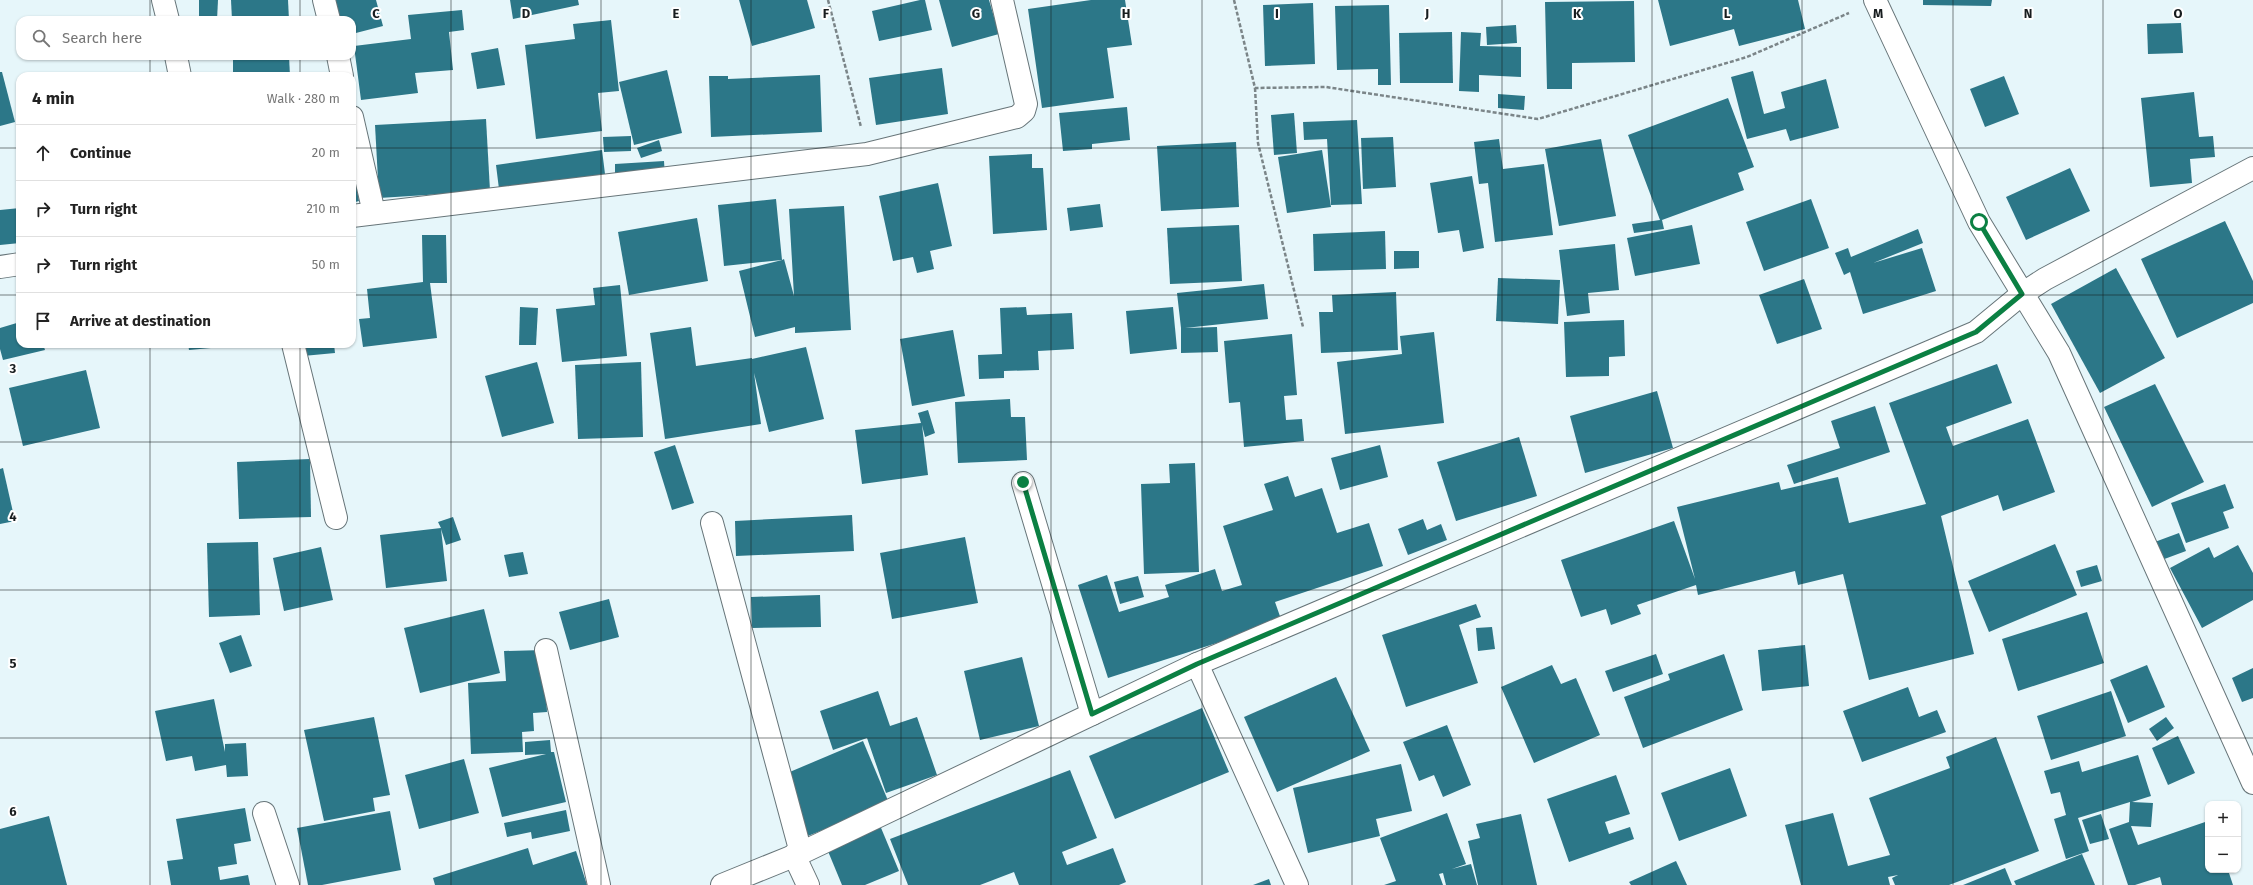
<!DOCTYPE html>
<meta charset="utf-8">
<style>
body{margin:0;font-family:"Fira Sans",sans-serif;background:#f2f2f2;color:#222}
.controls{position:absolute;right:12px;bottom:12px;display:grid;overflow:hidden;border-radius:8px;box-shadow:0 1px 3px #0004}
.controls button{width:36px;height:36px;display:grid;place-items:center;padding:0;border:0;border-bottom:1px solid #e0e0e0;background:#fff;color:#222;font:20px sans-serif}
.stop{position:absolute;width:12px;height:12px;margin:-9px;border:3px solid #0b8043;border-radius:50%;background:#fff}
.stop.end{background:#0b8043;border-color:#fff;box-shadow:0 1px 4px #0008}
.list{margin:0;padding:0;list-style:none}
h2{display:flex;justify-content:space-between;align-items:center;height:52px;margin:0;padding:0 16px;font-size:17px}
h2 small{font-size:13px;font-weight:400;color:#767676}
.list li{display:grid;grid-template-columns:26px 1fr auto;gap:12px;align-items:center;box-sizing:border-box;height:56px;padding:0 16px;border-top:1px solid #e0e0e0}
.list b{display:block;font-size:15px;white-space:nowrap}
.list em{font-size:13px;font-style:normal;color:#767676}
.icon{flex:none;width:22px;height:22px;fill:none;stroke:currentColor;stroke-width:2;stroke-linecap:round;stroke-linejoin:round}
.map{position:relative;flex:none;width:2253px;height:885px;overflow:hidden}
.search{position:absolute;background:#fff;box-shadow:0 1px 3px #0004;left:16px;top:16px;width:340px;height:44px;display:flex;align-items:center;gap:10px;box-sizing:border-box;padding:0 14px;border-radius:12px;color:#767676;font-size:15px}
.panel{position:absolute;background:#fff;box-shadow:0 1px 3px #0004;left:16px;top:72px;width:340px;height:276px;border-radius:12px}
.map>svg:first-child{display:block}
.building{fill:#2c7788}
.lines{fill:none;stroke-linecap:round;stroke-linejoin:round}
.minor-casing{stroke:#677579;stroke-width:24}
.path{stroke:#7b8588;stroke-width:2.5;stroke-dasharray:4 2;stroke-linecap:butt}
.minor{stroke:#fff;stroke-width:22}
.route{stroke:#0b8043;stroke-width:5}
.grid{fill:none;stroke:#181d1f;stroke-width:1;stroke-opacity:0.55}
.grid-label{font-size:13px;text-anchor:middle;font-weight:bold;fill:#181d1f;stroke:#fff;stroke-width:4;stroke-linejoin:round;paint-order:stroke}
</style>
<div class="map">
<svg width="2253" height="885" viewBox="0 0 2253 885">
<rect width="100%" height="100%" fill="#e6f6fa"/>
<!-- building -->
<g class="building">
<polygon points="199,0 218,0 217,20 199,20"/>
<polygon points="231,0 288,0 289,20 232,20"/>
<polygon points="334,0 376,0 383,26 352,34 352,20 339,20"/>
<polygon points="510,0 578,0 579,5 513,19"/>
<polygon points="739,0 807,0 815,28 752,46"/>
<polygon points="920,0 925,0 932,30 879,41 872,11"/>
<polygon points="939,0 989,0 999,34 952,47"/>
<polygon points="1091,0 1125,0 1132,45 1107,48 1114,98 1042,108 1028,9"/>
<polygon points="1658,0 1798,0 1805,29 1739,46 1734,29 1670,46"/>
<polygon points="1923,0 1992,0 1991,6 1923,5"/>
<polygon points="1634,1 1635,62 1572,63 1572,89 1547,89 1545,2"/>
<polygon points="1313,3 1315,64 1265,66 1263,5"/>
<polygon points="1389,5 1391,85 1378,85 1378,69 1337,70 1335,6"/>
<polygon points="462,10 464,30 449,32 453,70 415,73 418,93 361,100 354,46 411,39 408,15"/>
<polygon points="611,20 619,91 598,93 602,131 536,139 525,45 575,39 573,24"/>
<polygon points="2181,23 2183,53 2148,54 2147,24"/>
<polygon points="1516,25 1517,43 1487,45 1486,27"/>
<polygon points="1452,32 1453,83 1400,83 1399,33"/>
<polygon points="1461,32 1481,33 1480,46 1521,47 1521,77 1479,75 1479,92 1459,91"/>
<polygon points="498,48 505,85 477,89 471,53"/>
<polygon points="233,56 289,56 290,76 233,76"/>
<polygon points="942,68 948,114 876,125 869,78"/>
<polygon points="667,70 682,133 634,145 619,82"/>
<polygon points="1753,71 1764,114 1785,108 1781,92 1826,79 1839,128 1790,141 1786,129 1747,139 1731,77"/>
<polygon points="0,72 2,72 15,122 0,126"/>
<polygon points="820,75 822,132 711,137 709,76 728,76 728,79"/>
<polygon points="2004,76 2019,114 1985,127 1970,89"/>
<polygon points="2194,92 2199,137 2213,136 2215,157 2190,159 2192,183 2150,187 2141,98"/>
<polygon points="1498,94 1525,96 1524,110 1498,108"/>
<polygon points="1728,98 1754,167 1738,173 1744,190 1662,220 1664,229 1634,233 1632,224 1660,220 1628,135"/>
<polygon points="1127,107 1130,140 1092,144 1092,149 1063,151 1059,113"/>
<polygon points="1294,113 1297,153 1274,155 1271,115"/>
<polygon points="486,119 490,191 379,198 375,125"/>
<polygon points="1357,120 1362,204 1331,205 1327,139 1304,140 1303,122"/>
<polygon points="631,136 631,151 604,152 603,137"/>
<polygon points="1393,137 1396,187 1363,189 1361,138"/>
<polygon points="1499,139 1503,169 1544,164 1553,235 1495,242 1488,183 1479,184 1474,142"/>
<polygon points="1601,139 1616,216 1559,226 1545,149"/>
<polygon points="659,140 662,151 641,158 637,148"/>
<polygon points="1236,142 1239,207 1161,211 1157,146"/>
<polygon points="602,150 605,174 499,189 496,165"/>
<polygon points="1322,150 1331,207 1287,213 1278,157"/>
<polygon points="1032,154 1032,168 1043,168 1047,230 993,234 989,156"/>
<polygon points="664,161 665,177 615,179 615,164"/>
<polygon points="2070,168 2090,211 2026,240 2006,197"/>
<polygon points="1472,176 1484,248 1463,252 1459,230 1438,233 1430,183"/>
<polygon points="356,183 359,201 352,203 352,184"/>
<polygon points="938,183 952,246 930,251 934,269 917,273 913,257 893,261 879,196"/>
<polygon points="776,199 782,260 784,259 794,296 789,209 844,206 851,330 795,333 795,327 755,337 739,271 782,260 724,266 718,205"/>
<polygon points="1811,199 1829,248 1764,271 1746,222"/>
<polygon points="1100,204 1103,227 1070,231 1067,208"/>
<polygon points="20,208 20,243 0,245 0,210"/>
<polygon points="697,218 708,281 629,295 618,232"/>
<polygon points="2225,221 2253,281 2253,303 2177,338 2141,259"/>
<polygon points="1239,225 1242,281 1170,284 1167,228"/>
<polygon points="1692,225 1700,264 1635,276 1627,238"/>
<polygon points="1918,229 1923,243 1873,263 1922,248 1936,291 1863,314 1850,272 1844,275 1835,253 1848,248 1851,257"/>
<polygon points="1385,231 1386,269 1314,271 1313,234"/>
<polygon points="422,235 446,235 447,283 430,283 437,338 363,347 359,319 370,318 367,289 423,282"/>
<polygon points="1615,244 1619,290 1588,293 1590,313 1567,316 1559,250"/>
<polygon points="1394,251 1419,251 1419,268 1394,269"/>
<polygon points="2116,268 2165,358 2100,393 2051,304"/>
<polygon points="1498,278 1560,280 1558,324 1496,321"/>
<polygon points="1804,279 1822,329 1777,344 1759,295"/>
<polygon points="1264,284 1268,319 1185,328 1217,327 1218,352 1181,353 1181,328 1177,293"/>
<polygon points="620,285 627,356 562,362 556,309 595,305 593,288"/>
<polygon points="1396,292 1398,350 1321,353 1319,312 1333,312 1332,295"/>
<polygon points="520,307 538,308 536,345 519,345"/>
<polygon points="1026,307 1027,315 1072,313 1074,349 1038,351 1039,370 1004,371 1004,378 979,379 978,355 1002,354 1000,308"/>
<polygon points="1173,307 1177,349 1130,354 1126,311"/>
<polygon points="1624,320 1625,356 1609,357 1609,376 1566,377 1564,322"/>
<polygon points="20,322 20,344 43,344 45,350 3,360 0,349 0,328"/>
<polygon points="691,327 696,366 752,358 752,359 806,347 824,419 769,432 754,373 761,424 665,439 650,333"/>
<polygon points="953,330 965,396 912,406 900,339"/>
<polygon points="1434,332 1444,423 1345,434 1337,362 1402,354 1400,336"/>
<polygon points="1292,334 1297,395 1284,396 1286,420 1302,419 1304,441 1244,447 1240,402 1229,403 1224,341"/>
<polygon points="188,344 210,344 211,348 189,350"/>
<polygon points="302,344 334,344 335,353 303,356"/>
<polygon points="537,362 554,423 502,437 485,376"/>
<polygon points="641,362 643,437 578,439 575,365"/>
<polygon points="1997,364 2012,403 1946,427 1953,446 2028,419 2055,492 2003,511 1998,495 1941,516 1974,654 1869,680 1843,574 1798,585 1795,571 1698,595 1696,585 1637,605 1641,614 1611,625 1606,609 1581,617 1561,560 1674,521 1695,579 1677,507 1779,482 1781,490 1838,477 1849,523 1926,504 1889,403"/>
<polygon points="86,370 100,428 23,446 9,388"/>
<polygon points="2155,384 2204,482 2152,507 2104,407"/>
<polygon points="1657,391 1673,448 1585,473 1570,416"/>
<polygon points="1010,399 1011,417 1025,417 1027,460 958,463 955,402"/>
<polygon points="1875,406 1890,452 1794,484 1787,465 1840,448 1831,421"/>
<polygon points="928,410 935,433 925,437 922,425 928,475 862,484 855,430 921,423 918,413"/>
<polygon points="1519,437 1537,496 1456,521 1437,462"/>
<polygon points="675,445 694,503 672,510 654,452"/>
<polygon points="1380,445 1388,477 1340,490 1331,458"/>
<polygon points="310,459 311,517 239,519 237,462"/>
<polygon points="1195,463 1199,572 1144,574 1141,484 1170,483 1169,464"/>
<polygon points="3,468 15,521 0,524 0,469"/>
<polygon points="1288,476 1295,497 1322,488 1337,533 1369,523 1383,566 1275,602 1282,622 1108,678 1078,585 1107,575 1119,612 1169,597 1165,585 1215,569 1222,591 1242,585 1223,526 1273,510 1264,484"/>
<polygon points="2225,484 2234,508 2223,512 2229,528 2186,543 2171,503"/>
<polygon points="852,515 854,551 736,556 735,521"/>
<polygon points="453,517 461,540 446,545 441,529 447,581 386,588 380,535 441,528 438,522"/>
<polygon points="1423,519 1427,530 1441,524 1447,540 1408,555 1398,529"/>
<polygon points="2179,533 2186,551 2159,561 2152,543"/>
<polygon points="965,537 978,603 892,619 880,553"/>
<polygon points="258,542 260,615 209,617 207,543"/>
<polygon points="2055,544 2077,595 1989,632 1968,581"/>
<polygon points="2238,545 2253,573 2253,600 2202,628 2170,568 2209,547 2214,558"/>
<polygon points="321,547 333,600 284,611 273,558"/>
<polygon points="523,552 528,574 509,577 504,555"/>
<polygon points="2097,565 2102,581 2081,587 2076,571"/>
<polygon points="1138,576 1144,597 1120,604 1114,582"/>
<polygon points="820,595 821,627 752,628 751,597"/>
<polygon points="609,599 619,637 570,650 559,612"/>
<polygon points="1476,604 1481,617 1459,625 1478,683 1406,707 1382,635"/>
<polygon points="484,609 500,673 420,693 404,628"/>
<polygon points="2087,612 2104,663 2018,691 2002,639"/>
<polygon points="1492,627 1495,649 1478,651 1476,628"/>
<polygon points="241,635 252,666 230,673 219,643"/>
<polygon points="1805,645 1809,686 1762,691 1758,650"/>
<polygon points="544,650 547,712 533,713 534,731 522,732 523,752 471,754 468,683 506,681 504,651"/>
<polygon points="1656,654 1663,674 1613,692 1605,671"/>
<polygon points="1724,654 1743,710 1643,748 1624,697 1670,680 1668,674"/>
<polygon points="1022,657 1039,726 980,740 964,671"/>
<polygon points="1552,665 1561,684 1576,678 1600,735 1534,763 1501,687"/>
<polygon points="2147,665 2165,707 2128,723 2110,680"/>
<polygon points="2253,668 2253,698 2242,702 2232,678"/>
<polygon points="1336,677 1370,751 1277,792 1244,717"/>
<polygon points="1908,687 1919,717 1937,710 1946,732 1862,762 1843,711"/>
<polygon points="878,691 890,726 917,717 937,775 886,793 867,738 833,750 820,711"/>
<polygon points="2111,691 2126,736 2051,760 2037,716"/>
<polygon points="214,699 225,752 225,744 246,743 248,776 227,777 226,765 195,771 192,756 166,761 155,711"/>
<polygon points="1202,708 1229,772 1115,819 1089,756"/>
<polygon points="374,717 390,795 373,798 375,811 324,821 304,730"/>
<polygon points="2166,717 2174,728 2157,741 2149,729"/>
<polygon points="1447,725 1471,785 1443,797 1434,775 1419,781 1403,742"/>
<polygon points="2178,736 2195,773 2168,785 2152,748"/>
<polygon points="1996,737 2039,851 1949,885 1895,885 1892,878 1898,875 1888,877 1890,885 1801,885 1785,825 1833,813 1848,866 1890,855 1869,798 1950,768 1946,757"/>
<polygon points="550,740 551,752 554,752 566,802 502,817 489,768 546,754 525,755 525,742"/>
<polygon points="863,741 889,803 803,838 785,774"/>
<polygon points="2138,755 2151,796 2132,802 2153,803 2151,827 2131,826 2138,845 2208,821 2208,870 2228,870 2233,885 2162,885 2160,877 2135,885 2128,885 2109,829 2129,822 2130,802 2078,818 2089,851 2066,859 2054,819 2066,815 2060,792 2051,794 2044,771 2079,761 2082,772"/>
<polygon points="464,759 479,813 419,829 405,775"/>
<polygon points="1401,764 1412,811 1376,819 1380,836 1308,853 1293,788"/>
<polygon points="1730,768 1747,816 1679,841 1661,793"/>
<polygon points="1070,770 1097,838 1062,852 1067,865 1113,848 1126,882 1119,885 1019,885 1014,872 980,885 908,885 890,839"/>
<polygon points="1616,775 1630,814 1605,822 1609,834 1630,827 1634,839 1569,862 1547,799"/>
<polygon points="245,808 251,841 234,844 237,864 218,867 220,880 248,875 250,885 171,885 167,861 183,859 176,819"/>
<polygon points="566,810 570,831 532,839 531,832 507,837 504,823"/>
<polygon points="390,811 401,870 322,885 308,885 297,828"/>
<polygon points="1447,813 1466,864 1452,869 1471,864 1477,885 1446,885 1443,873 1439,874 1443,885 1384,885 1396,881 1380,838"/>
<polygon points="1521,814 1537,885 1478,885 1468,841 1480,838 1476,824"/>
<polygon points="2101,814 2109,839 2090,844 2082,820"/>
<polygon points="49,816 67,885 0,885 0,829"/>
<polygon points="879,823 899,871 865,885 842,885 825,844"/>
<polygon points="528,848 533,865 576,851 587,885 435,885 433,878"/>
<polygon points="2082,854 2095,885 2016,885 2014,881"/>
<polygon points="1676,861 1687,885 1631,885 1629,882"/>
<polygon points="2005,868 2012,885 1963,885"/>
<polygon points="1269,879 1271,885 1253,885"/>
</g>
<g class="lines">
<!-- minor casing -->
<g class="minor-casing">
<g id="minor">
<polyline points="163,0 168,20"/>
<polyline points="324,0 329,20"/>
<polyline points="1875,0 1979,222 2059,353 2253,783"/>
<polyline points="176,56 180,76"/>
<polyline points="338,56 342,76"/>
<polyline points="352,117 374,213"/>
<polyline points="352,216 867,154 1017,117 1024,111 1026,104 1002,0"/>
<polyline points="0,267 20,264"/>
<polyline points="293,344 336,518"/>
<polyline points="1023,483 1092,714"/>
<polyline points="712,523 801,853"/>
<polyline points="546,650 599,885"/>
<polyline points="1197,664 1297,885"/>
<polyline points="264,813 288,885"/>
<polyline points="794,855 808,885"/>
<polyline points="722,885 801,853 1197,664 1976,332 2022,294 2045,279 2253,168"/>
</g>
</g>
<!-- path -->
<g class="path">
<polyline points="828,0 861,127"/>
<polyline points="1234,0 1255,88 1326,87 1538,119 1747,57 1849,13"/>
<polyline points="1255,88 1258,143 1303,327"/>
</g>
<!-- minor -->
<use href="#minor" class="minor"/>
</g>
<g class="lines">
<!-- route -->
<polyline class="route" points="1023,482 1092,714 1197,664 1976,332 2022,294 1979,222"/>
</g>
<!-- grid -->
<path class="grid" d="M150 0V20M300 0V20M451 0V885M601 0V885M751 0V885M901 0V885M1051 0V885M1202 0V885M1352 0V885M1502 0V885M1652 0V885M1802 0V885M1953 0V885M2103 0V885M150 56V76M300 56V76M0 148H20M352 148H2253M0 295H20M352 295H2253M150 344V885M300 344V885M0 442H2253M0 590H2253M0 738H2253"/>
<g class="grid-label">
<text x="376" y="18">C</text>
<text x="526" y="18">D</text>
<text x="676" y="18">E</text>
<text x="826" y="18">F</text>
<text x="976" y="18">G</text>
<text x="1126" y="18">H</text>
<text x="1277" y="18">I</text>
<text x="1427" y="18">J</text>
<text x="1577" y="18">K</text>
<text x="1727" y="18">L</text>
<text x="1878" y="18">M</text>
<text x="2028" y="18">N</text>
<text x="2178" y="18">O</text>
<text x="13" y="373">3</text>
<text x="13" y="521">4</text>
<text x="13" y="668">5</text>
<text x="13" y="816">6</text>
</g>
</svg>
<div class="controls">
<button>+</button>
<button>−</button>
</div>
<div class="stop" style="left:1979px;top:222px"></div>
<div class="stop end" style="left:1023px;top:482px"></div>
<div class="search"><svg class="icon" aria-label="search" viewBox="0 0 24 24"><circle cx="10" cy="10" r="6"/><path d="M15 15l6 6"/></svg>Search here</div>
<section class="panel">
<h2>4 min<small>Walk · 280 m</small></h2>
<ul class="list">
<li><svg class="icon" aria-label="ahead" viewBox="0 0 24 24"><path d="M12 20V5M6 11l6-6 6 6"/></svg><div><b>Continue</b></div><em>20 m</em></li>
<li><svg class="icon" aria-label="right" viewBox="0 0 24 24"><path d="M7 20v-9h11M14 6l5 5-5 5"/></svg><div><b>Turn right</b></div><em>210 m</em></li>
<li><svg class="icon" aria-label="right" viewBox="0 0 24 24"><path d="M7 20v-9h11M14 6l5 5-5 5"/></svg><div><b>Turn right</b></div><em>50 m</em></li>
<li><svg class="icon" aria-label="arrive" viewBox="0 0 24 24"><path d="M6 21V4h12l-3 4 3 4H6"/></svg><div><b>Arrive at destination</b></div></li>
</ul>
</section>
</div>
